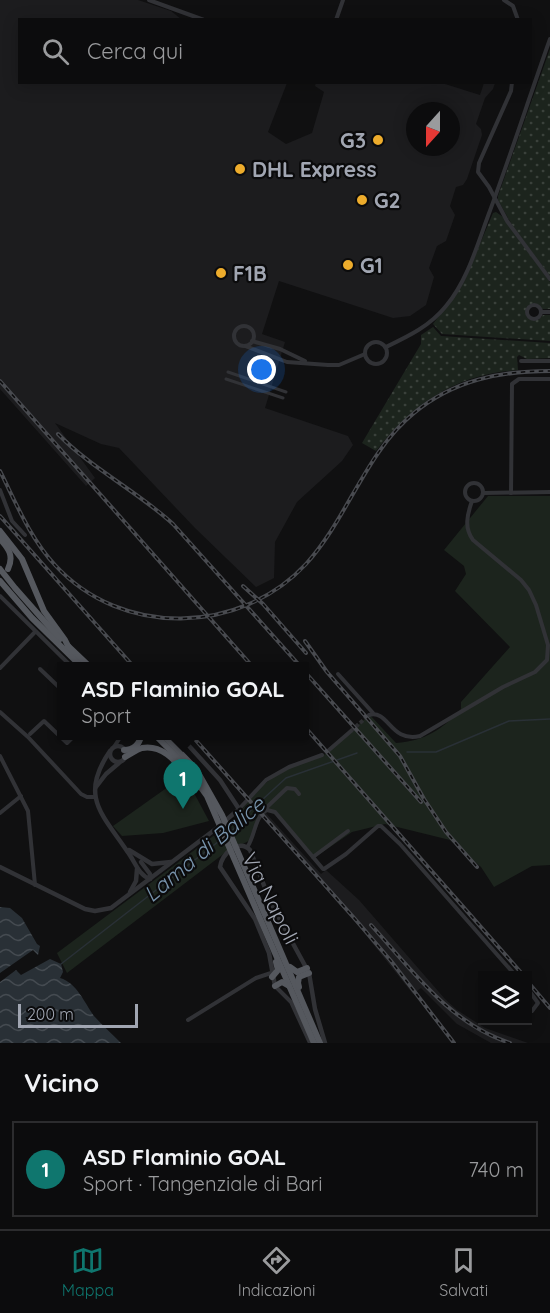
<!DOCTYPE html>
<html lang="it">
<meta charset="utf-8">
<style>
body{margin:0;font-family:Quicksand,sans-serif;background:#151516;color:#f1f3f6}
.controls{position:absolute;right:18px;bottom:18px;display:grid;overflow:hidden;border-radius:0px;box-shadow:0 3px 15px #0003}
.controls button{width:54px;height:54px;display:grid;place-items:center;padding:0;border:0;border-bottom:2px solid #2c2c2e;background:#0c0c0d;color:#f1f3f6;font:30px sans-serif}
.compass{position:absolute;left:406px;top:102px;width:54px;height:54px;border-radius:50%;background:#0c0c0d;box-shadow:0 3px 15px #0003;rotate:201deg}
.scale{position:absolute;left:18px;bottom:15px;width:120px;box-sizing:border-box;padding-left:6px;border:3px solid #a1a6b2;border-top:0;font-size:16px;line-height:21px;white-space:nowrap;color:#a1a6b2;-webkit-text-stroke:4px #0b0b0c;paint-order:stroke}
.you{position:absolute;left:262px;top:370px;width:21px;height:21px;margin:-15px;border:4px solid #fff;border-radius:50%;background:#1a73e8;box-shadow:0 0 0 9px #1a73e833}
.badge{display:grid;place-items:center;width:39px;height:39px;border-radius:50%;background:#0f766e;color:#fff;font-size:20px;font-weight:700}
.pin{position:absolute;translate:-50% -50px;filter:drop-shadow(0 2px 3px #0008)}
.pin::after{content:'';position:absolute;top:32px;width:21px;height:18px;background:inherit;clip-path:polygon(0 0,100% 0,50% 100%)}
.popup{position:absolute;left:57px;top:662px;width:252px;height:78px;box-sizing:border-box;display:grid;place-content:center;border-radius:0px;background:#0c0c0d;filter:drop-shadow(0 2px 4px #0005);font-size:20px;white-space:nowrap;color:#9a9b9d}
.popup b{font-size:22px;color:#f1f3f6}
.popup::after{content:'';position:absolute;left:50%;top:100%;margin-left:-12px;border:12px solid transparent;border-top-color:#0c0c0d}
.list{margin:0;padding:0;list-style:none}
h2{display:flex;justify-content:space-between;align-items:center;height:78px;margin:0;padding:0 24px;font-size:26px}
h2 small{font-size:20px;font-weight:400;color:#9a9b9d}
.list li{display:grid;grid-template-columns:39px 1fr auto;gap:18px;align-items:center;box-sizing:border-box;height:96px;margin:0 12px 12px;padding:0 12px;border:2px solid #2c2c2e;border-radius:0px}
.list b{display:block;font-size:22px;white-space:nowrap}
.list p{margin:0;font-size:20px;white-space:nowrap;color:#9a9b9d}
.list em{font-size:20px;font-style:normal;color:#9a9b9d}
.icon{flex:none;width:33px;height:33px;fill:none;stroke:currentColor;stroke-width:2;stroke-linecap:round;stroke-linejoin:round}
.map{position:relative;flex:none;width:550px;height:1043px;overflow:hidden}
.search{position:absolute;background:#0c0c0d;box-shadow:0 3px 15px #0003;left:18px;right:18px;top:18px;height:66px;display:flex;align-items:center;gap:15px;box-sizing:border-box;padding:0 21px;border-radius:0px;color:#9a9b9d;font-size:22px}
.sheet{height:186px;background:#0c0c0d}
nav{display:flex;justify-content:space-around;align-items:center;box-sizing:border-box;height:84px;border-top:2px solid #2c2c2e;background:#0c0c0d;font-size:16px;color:#9a9b9d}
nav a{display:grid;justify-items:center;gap:3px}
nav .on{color:#0f766e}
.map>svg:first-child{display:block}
.built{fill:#1c1c1e;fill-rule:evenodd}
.grass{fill:url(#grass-dots)}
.park{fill:#1c241d}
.water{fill:url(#water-waves)}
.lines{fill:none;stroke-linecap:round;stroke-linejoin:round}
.stream{stroke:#293036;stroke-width:1.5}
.minor-tunnel{stroke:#2d2e31;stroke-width:4;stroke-dasharray:4 2;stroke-linecap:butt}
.pedestrian{stroke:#313236;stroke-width:3}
.minor{stroke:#313236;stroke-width:4}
.tertiary{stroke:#313236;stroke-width:4.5}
.trunk{stroke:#55585e;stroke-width:6}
.rail-casing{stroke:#484a4f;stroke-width:4}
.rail{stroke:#0b0b0c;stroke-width:1.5;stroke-dasharray:4.5;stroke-linecap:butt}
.poi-dot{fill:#edac2c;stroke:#0b0b0c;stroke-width:2}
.labels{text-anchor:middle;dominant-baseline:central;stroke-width:4.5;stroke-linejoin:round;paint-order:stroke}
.poi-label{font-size:21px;font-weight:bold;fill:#a1a6b2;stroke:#0b0b0c;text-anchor:start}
.street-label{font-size:21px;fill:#a1a6b2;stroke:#0b0b0c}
.water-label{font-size:22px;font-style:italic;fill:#7894ad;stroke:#0b0b0c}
</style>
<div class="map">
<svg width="550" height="1043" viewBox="0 0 550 1043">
<defs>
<pattern id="grass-dots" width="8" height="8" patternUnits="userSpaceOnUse" patternTransform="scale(1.5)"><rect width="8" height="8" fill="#1c241d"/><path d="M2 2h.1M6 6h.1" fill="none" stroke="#3a413b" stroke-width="1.8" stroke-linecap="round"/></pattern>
<pattern id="water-waves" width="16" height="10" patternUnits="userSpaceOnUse" patternTransform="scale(1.5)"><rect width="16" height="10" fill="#293036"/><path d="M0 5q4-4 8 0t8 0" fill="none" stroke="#454b51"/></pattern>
</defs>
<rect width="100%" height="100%" fill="#101011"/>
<!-- built -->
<g class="built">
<path d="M0 0H138L171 11 181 19 20 20V82L287 83 268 132 286 144 312 133 324 92 315 86 316 83H442L480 95 484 83H495L493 89 485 98 476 124 481 129 482 135 467 179 463 185 456 187 450 206 455 215 446 241 437 246 429 268 434 277 426 305 410 316 393 318 279 281 262 334 285 342 265 408 348 436 353 445 342 461 297 502 275 542 274 578 256 587 195 528 119 448 101 444 55 423 95 478 86 486 0 389ZM415 111H451V147H415Z"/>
<polygon points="265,812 321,874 326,870 359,900 445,999 457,1010 485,1028 528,1043 491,1043 457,1024 421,988 413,994 361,929 261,815"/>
</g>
<!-- grass -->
<g class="grass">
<polygon points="550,49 550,276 512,225 498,200 498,196"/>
<path d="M496 212 503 217 550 282V309H542C538 304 535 303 529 305L526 312 527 317 531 320H538L543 315H550V341L442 334 433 324 464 282 493 213Z"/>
<path d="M433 327 441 336 550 343V358L527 359 519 355 517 357 518 370C456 374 413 403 376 451L362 443 421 344V335Z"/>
</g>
<!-- park -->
<g class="park">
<path d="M488 496H550V865L532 866 494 887 481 867 450 840 385 824 352 832 314 858 276 815 268 811 260 819 253 839 226 852 67 973 57 953 228 825 263 785 279 773 308 759 326 754 344 736 370 715 396 743C425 741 443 729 461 709V702L510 647 455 591 466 574 464 566 444 550Z"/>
<polygon points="182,777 194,793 209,821 163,833 122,836 113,826"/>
</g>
<!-- water -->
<g class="water">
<polygon points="0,907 10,908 22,918 37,944 40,946 38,955 33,950 0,973"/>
<path d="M50 959 61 964 63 972 60 978C77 983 84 1002 94 1016 102 1025 112 1034 121 1043H0V982L16 970 21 975Z"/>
</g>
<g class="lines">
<!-- stream -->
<g class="stream">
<polyline points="407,752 436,752 509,721 550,719"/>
<polyline points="232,831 251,810 286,778 357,753"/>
<polyline points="61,964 223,838"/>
</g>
<!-- minor-tunnel -->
<polyline class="minor-tunnel" points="351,731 369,715"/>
<!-- pedestrian -->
<g class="pedestrian">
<polyline points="228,372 286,392"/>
<polyline points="226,379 283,398"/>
</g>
<!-- minor -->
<g class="minor">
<polyline points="149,0 204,20"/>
<polyline points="504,0 513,6 518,20"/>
<polyline points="336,20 343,0"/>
<polyline points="512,82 511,91 479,163 478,172 489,187 507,221 550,279"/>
<circle cx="534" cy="312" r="7"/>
<polyline points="541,312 550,312"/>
<circle cx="244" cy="336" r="10"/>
<polyline points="252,341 280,349 305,361"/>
<circle cx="376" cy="353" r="11"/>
<polyline points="245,346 287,362 328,365 339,365 365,354"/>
<path d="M386 347C409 336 430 326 446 306 467 281 477 246 488 216 510 157 529 98 550 39"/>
<polyline points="521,361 550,361"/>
<circle cx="474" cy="492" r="9"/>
<polyline points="0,490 12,521 25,535"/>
<polyline points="483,493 550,492"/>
<polyline points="511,493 512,384 519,379 550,379"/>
<polyline points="0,596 71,666"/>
<polyline points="0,668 35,632"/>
<polyline points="40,669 62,690"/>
<polyline points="338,674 373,713"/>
<polyline points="0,712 28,737 81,794 87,797 95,797"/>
<path d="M369 715C389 709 390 743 420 736L503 687 535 672 547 660 548 645 536 605 529 590 521 580 473 540C464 528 467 515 472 501"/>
<polyline points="30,734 44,721 67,743 74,736"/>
<polyline points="114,747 121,736"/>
<polyline points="329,750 351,731"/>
<polyline points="0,756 28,811 35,885"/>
<polyline points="239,809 266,780 289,767 322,755"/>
<polyline points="267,810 275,812 323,869"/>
<polyline points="0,813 21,796"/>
<path d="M248 846C255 835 255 816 267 810V807L287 788 295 789 299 794"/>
<polyline points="313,857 348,831"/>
<polyline points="324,869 346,854 378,826 381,826 400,844 516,976"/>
<polyline points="275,986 291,1002 310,1043"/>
<polyline points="528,989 538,1003 532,1011"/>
<polyline points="188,1020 256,978 271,973"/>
</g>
<!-- tertiary -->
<g class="tertiary">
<circle cx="118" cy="754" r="8"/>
<path d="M110 751C79 796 102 814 127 851 135 861 138 875 150 879"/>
<polyline points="96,787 106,774 119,763"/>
<polyline points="129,850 152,864 171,862"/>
<polyline points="141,862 150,874 150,879"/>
<polyline points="0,867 85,909 95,911 111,908 217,828 239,809 220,780 180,736"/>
<polyline points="130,892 136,881 137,869"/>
<path d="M275 986 269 953 255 919 220 867C221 854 239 838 250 850L271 903 309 973 315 1009 325 1043"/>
</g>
<!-- trunk -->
<g class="trunk">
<polyline points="0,531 22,559 44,611 65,640 69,648"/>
<path d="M0 539C9 549 14 556 8 569"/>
<polyline points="0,569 15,588 60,639"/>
<polyline points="0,581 32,618 81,666"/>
<polyline points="68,646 89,666"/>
<polyline points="156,736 184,764 207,796 314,1043"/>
<polyline points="164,736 196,769 222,815 320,1043"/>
<path d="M124 750C134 750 139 745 141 736"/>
<path d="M125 757C131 754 136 750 142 748 163 744 177 763 189 777"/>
<polyline points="290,967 297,972 307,968"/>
<polyline points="272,977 278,970 276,962"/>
<polyline points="275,986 282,982 289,986"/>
<polyline points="299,987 298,983 299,977 309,973"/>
</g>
<!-- rail casing -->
<g class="rail-casing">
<g id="rail">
<polyline points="0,381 252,666"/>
<path d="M58 434C92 469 137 491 173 524L300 666"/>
<path d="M0 471C16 503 30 538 55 565 122 638 240 635 306 564 348 518 365 453 414 413 454 380 500 371 550 371"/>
<polyline points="0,516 133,666"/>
<polyline points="243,586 263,604 306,653"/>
<polyline points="305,641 327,672 400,756 424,799 446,832 477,867"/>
<polyline points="304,671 421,802"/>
<polyline points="304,726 524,976"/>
<polyline points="192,736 355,919 391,961 454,1043"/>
<path d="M371 925C413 971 449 1023 510 1043"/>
<polyline points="528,982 550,1008"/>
</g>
</g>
<!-- rail -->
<use href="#rail" class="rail"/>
</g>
<!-- markers -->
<g class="poi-dot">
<circle cx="378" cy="140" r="6"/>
<circle cx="240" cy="169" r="6"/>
<circle cx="362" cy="200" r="6"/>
<circle cx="348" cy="265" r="6"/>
<circle cx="221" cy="273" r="6"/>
</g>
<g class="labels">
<!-- poi labels -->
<g class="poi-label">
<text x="366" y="140" text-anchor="end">G3</text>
<text x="252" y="169">DHL Express</text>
<text x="374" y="200">G2</text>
<text x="360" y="265">G1</text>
<text x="233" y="273">F1B</text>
</g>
<!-- street labels -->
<g class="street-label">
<text transform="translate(271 898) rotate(63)">Via Napoli</text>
</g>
<!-- water labels -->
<g class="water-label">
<text transform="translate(204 849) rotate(-40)">Lama di Balice</text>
</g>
</g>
</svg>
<div class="controls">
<button><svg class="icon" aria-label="layers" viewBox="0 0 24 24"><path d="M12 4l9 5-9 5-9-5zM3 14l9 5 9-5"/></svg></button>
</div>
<svg class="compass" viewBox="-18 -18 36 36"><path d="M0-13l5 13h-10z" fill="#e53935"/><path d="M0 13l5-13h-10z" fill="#9a9b9d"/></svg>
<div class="scale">200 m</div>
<div class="you"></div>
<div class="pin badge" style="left:183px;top:809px">1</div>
<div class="popup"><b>ASD Flaminio GOAL</b>Sport</div>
<div class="search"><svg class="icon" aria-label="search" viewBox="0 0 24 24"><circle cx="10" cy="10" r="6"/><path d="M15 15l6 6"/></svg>Cerca qui</div>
</div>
<section class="sheet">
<h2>Vicino<small></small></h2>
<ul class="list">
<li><span class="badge">1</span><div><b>ASD Flaminio GOAL</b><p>Sport · Tangenziale di Bari</p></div><em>740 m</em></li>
</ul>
</section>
<nav>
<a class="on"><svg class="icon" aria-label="map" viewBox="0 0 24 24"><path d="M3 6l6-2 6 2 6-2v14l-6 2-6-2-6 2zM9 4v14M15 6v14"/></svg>Mappa</a>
<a><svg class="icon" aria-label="directions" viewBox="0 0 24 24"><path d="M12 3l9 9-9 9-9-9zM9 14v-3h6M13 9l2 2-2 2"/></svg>Indicazioni</a>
<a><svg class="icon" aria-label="saved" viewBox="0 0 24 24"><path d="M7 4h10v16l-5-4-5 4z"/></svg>Salvati</a>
</nav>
